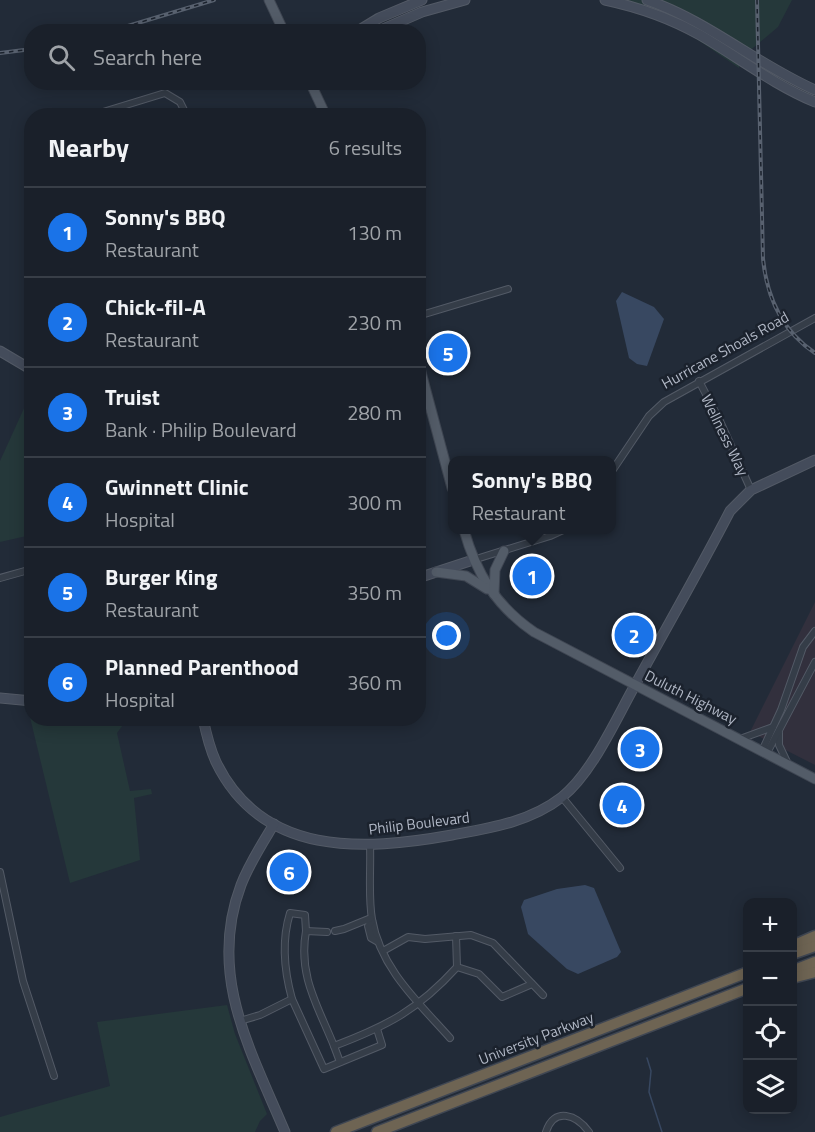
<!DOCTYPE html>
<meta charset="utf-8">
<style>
body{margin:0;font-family:"Titillium Web",sans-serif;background:#232832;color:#f1f3f6}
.controls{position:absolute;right:18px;bottom:18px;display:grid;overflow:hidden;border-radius:12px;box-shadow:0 3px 15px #0003}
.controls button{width:54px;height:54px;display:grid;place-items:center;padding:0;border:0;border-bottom:2px solid #383e47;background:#1a202a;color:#f1f3f6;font:30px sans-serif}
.you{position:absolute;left:447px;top:636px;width:21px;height:21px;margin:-15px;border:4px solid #fff;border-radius:50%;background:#1a73e8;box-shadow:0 0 0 9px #1a73e833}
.badge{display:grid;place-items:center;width:39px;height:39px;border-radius:50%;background:#1a73e8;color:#fff;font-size:20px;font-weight:700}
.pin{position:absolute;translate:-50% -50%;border:3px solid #fff;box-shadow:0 2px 6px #0006}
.popup{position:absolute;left:448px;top:456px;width:168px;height:78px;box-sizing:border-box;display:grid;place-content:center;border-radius:12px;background:#1a202a;filter:drop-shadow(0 2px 4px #0005);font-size:20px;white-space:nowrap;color:#9fa3a8}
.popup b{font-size:22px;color:#f1f3f6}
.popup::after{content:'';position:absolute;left:50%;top:100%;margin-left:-12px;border:12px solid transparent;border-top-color:#1a202a}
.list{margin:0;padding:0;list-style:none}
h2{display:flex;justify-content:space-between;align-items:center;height:78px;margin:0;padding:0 24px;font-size:26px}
h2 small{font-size:20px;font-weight:400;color:#9fa3a8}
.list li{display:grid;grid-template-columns:39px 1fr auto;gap:18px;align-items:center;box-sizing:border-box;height:90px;padding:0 24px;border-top:2px solid #383e47}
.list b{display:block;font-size:22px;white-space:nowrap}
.list p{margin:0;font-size:20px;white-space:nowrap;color:#9fa3a8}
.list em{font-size:20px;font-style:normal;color:#9fa3a8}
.icon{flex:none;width:33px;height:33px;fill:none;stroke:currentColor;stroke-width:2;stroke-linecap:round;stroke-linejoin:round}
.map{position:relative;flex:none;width:815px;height:1132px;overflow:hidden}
.search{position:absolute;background:#1a202a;box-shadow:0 3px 15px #0003;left:24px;top:24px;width:402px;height:66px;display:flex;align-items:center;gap:15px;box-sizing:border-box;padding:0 21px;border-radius:24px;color:#9fa3a8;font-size:22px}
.panel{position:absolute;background:#1a202a;box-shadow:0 3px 15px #0003;left:24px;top:108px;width:402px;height:618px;border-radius:24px}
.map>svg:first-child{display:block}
.medical{fill:#32303d}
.green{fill:#25383a}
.water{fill:#384861}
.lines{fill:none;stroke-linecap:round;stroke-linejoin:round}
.stream{stroke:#384861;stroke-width:1.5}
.street-casing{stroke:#535a66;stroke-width:8}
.secondary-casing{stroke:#535a66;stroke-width:11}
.primary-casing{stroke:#3f4652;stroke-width:11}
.highway-casing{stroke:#404753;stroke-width:13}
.street{stroke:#353d48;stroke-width:6}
.secondary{stroke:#444c5b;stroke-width:9}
.primary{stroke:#535c68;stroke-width:9}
.highway{stroke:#6e6453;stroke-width:10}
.rail-casing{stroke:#58616f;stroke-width:4}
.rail{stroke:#1b222d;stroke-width:1.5;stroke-dasharray:4.5;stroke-linecap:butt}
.labels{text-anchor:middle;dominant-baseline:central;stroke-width:5;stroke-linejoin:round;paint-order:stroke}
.street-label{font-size:15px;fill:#b0b7c5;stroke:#1b222d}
</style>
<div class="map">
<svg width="815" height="1132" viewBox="0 0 815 1132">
<rect width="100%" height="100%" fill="#222b38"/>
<!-- medical -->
<polygon class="medical" points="815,602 815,765 750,732"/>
<!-- green -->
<g class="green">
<polygon points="615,0 792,0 778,27 741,58 739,68 651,8"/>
<polygon points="31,393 31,535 0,542 0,461"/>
<polygon points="28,709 31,709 32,718 86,718 125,722 117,733 130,791 151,789 152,794 134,798 140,860 70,883"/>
<polygon points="227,1005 235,1034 267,1114 260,1121 255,1132 0,1132 0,1117 110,1086 97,1022"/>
</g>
<!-- water -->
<g class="water">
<polygon points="622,292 654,307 664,319 647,366 637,364 629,358 616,301"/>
<polygon points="585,885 594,888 621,952 617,957 578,974 567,969 528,934 521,907 524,900 557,889"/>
</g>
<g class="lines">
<!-- stream -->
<polyline class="stream" points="647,1058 651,1071 649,1092 662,1132"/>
<!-- street casing -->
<g class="street-casing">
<g id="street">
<polyline points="90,116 165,93 180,102 187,116"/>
<polyline points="418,316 508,289"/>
<polyline points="699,381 719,419 751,490"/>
<polyline points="612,471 649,416 664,402 815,318"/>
<polyline points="473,560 550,536 563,530"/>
<polyline points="0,578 32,569"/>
<polyline points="779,733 779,745 788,764"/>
<polyline points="740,739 773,727"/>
<polyline points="762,751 781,710 803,647 815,631"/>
<polyline points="767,753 815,662"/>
<polyline points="562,797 620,868"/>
<path d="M370 845C371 869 368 896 372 919 380 968 419 1003 450 1038"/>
<polyline points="0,872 23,981 54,1076"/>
<polyline points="372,921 368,926 371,938 378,942"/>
<polyline points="335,931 344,929 371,918"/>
<path d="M327 932 306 931C298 976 318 1006 334 1046 387 1026 418 1010 457 967"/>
<polyline points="456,936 457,967 479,974 502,997 532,984"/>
<polyline points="383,951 408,937 425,939 471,935 493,943 543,995"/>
<path d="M292 999C284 970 281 942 290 913L305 915 306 931"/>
<polyline points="240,1021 260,1015 292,999 324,1069 382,1045 377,1029"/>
<polyline points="334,1046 340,1062"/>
<path d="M546 1132C554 1106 577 1115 589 1132"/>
</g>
</g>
<!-- secondary casing -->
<g class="secondary-casing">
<g id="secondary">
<path d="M605 0C638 7 670 18 700 35 738 57 774 85 815 102"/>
<path d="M647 0C708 21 756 64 815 90"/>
<polyline points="356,32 379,18 422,0"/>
<polyline points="376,32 422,12 465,0"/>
<polyline points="0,351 32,370"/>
<polyline points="418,578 473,560"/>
<polyline points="0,698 32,701"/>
<path d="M203 718C206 733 210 749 216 762 262 857 363 851 452 835 490 828 530 822 562 797 592 773 615 721 634 687 666 628 699 571 730 511L751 490 815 460"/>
<path d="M274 824C262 844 249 864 241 885 207 975 251 1051 285 1132"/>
</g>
</g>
<!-- primary casing -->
<g class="primary-casing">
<g id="primary">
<polyline points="269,0 284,32"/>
<polyline points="310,82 326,116"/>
<polyline points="418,361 452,488"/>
<path d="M464 530C476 573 496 606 534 632L815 779"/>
<polyline points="436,572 466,576 487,589"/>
<polyline points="494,594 495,570 504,551"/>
</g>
</g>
<!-- highway casing -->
<g class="highway-casing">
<g id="highway">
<polyline points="792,946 815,936"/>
<polyline points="792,954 815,946"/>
<polyline points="792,971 815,962"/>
<polyline points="792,978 815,972"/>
<polyline points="336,1132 748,972"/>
<polyline points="377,1132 748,988"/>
</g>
</g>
<!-- street -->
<use href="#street" class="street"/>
<!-- secondary -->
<use href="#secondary" class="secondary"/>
<!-- primary -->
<use href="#primary" class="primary"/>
<!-- highway -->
<use href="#highway" class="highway"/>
<!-- rail casing -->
<g class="rail-casing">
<g id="rail">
<path d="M757 0 763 259C767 298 782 331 815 353"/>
<polyline points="108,32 214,0"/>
<polyline points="0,53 32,49"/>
</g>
</g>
<!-- rail -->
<use href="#rail" class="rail"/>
</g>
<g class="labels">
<!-- street labels -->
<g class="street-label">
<text transform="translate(725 350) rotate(-29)">Hurricane Shoals Road</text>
<text transform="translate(725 435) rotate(64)">Wellness Way</text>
<text transform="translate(691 697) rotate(27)">Duluth Highway</text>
<text transform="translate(419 823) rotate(-7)">Philip Boulevard</text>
<text transform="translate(536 1038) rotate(-21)">University Parkway</text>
</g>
</g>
</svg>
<div class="controls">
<button>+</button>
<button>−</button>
<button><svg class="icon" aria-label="locate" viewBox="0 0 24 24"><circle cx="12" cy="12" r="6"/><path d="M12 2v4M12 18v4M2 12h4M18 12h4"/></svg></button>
<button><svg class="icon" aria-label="layers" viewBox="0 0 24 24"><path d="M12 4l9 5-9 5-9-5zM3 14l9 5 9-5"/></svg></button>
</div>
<div class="you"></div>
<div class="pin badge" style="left:532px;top:576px">1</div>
<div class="popup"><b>Sonny's BBQ</b>Restaurant</div>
<div class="pin badge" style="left:634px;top:635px">2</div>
<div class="pin badge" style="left:640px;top:749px">3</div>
<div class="pin badge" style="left:622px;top:805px">4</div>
<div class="pin badge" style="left:448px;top:353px">5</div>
<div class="pin badge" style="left:289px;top:872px">6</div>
<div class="search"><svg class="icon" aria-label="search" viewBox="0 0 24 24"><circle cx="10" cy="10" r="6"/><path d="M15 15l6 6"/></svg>Search here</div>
<section class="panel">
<h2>Nearby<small>6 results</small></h2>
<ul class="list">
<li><span class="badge">1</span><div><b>Sonny's BBQ</b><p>Restaurant</p></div><em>130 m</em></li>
<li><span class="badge">2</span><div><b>Chick-fil-A</b><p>Restaurant</p></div><em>230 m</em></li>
<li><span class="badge">3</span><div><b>Truist</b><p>Bank · Philip Boulevard</p></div><em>280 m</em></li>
<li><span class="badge">4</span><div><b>Gwinnett Clinic</b><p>Hospital</p></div><em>300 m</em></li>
<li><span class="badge">5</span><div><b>Burger King</b><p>Restaurant</p></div><em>350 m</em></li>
<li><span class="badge">6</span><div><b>Planned Parenthood</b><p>Hospital</p></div><em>360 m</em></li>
</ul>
</section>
</div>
